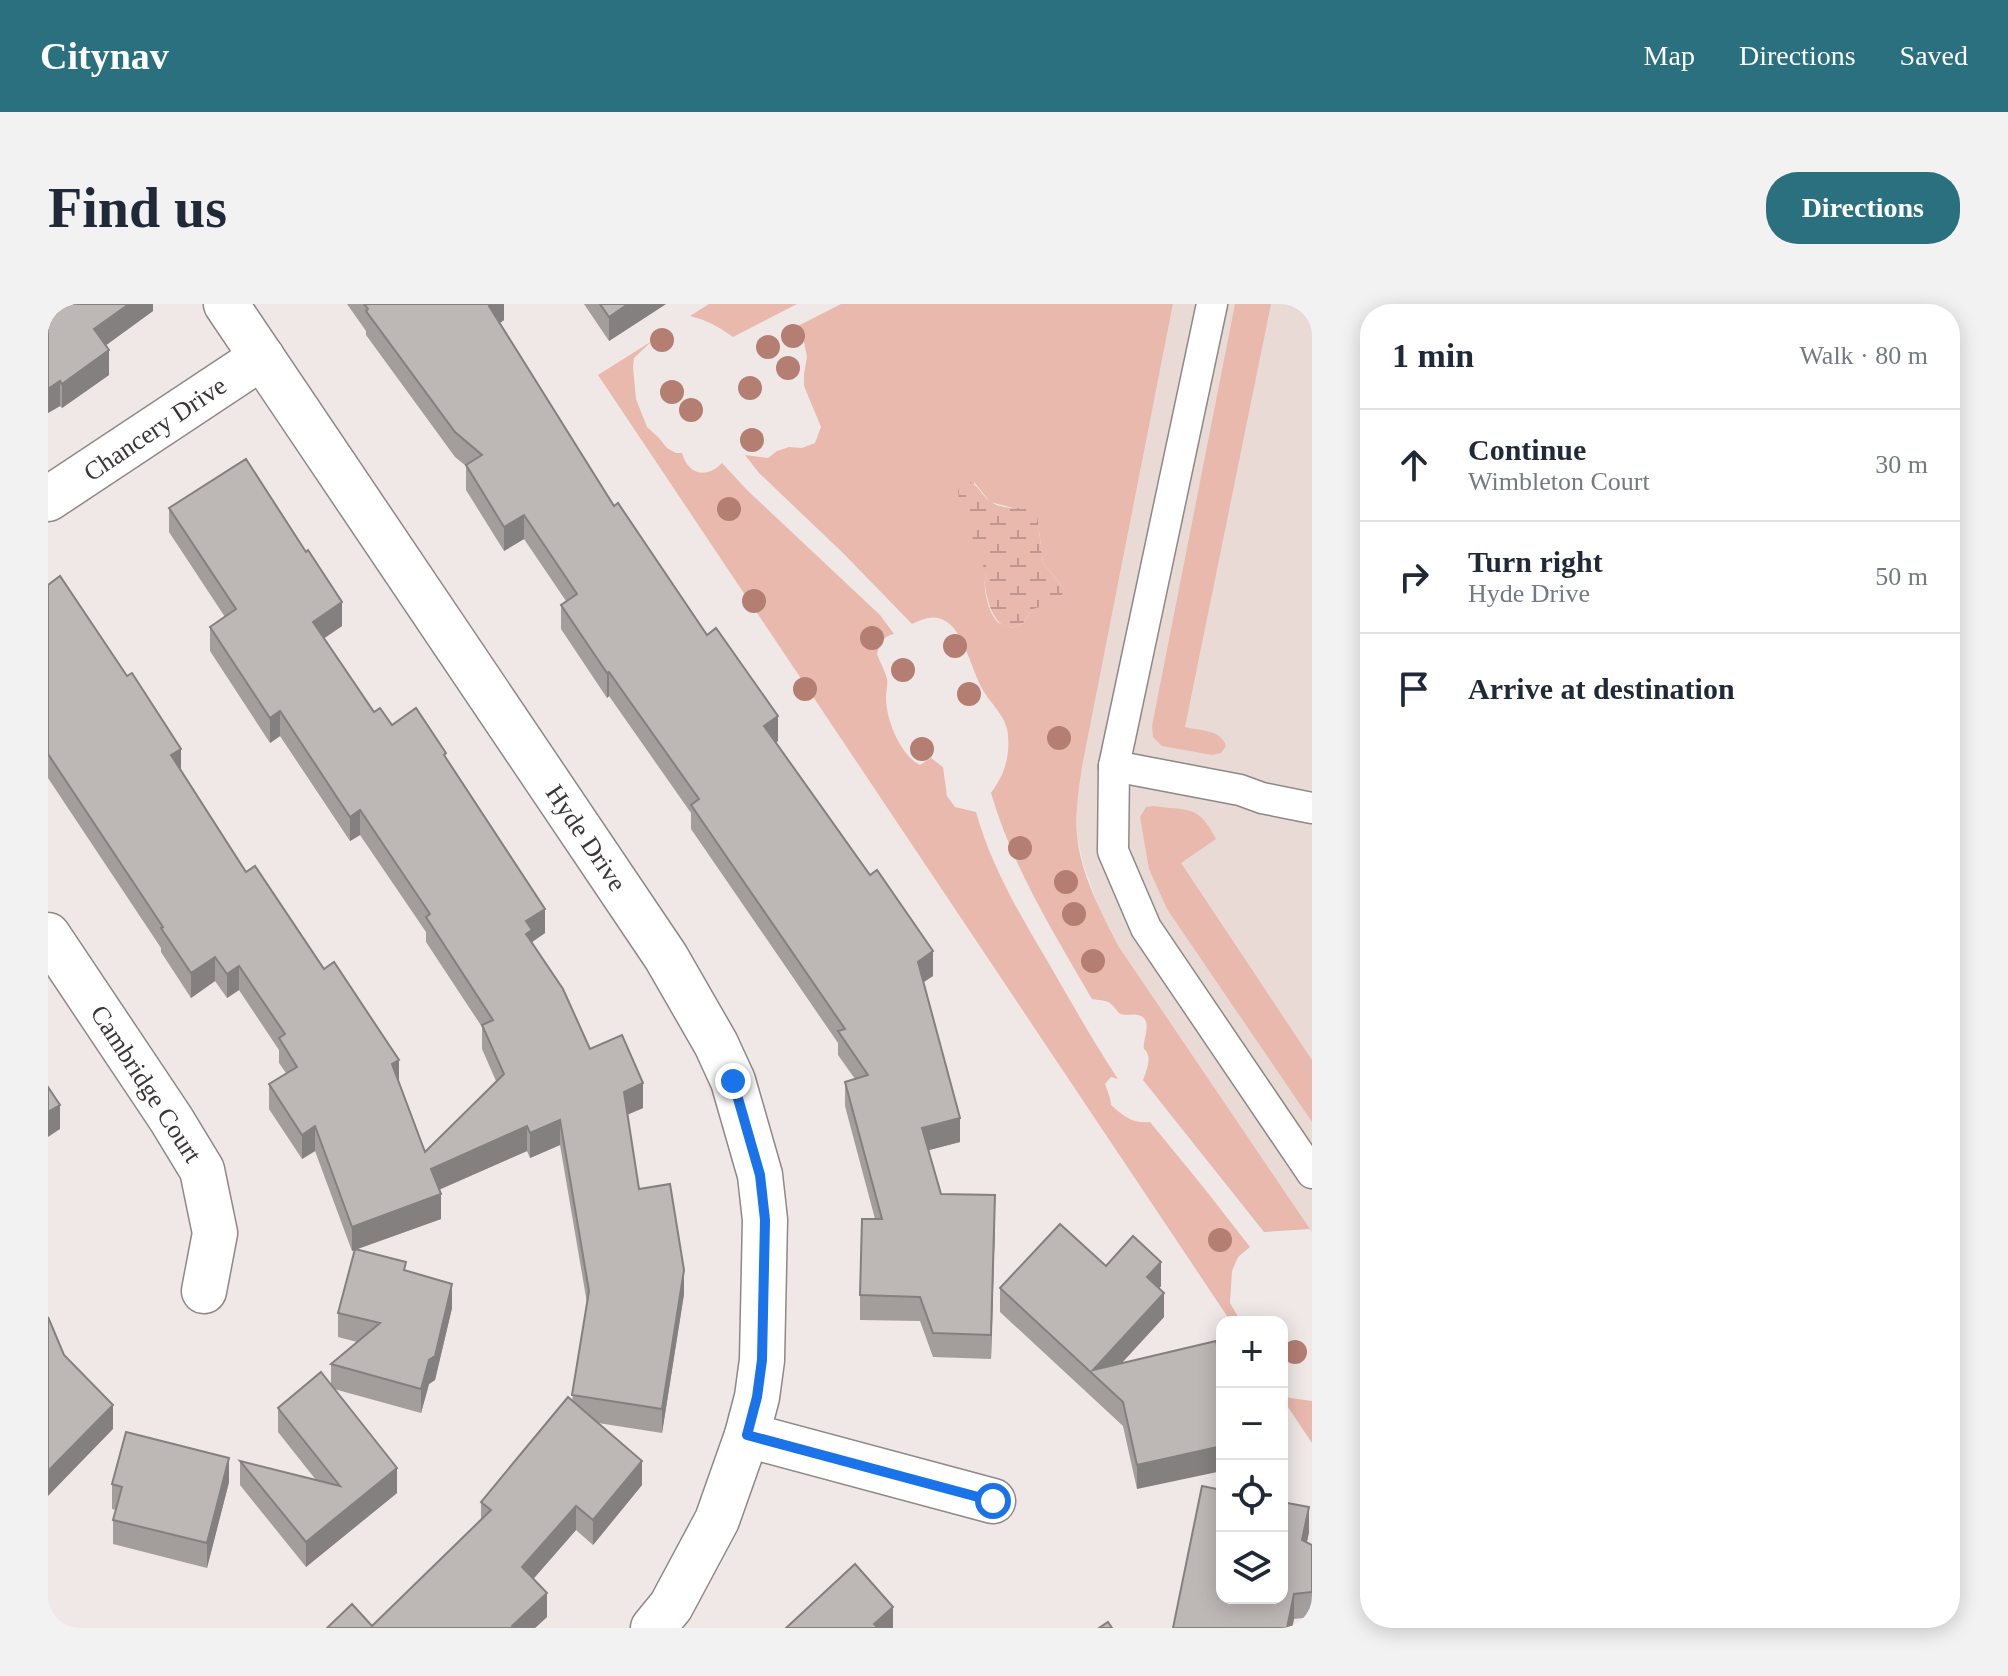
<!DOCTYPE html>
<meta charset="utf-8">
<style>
body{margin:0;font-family:Georgia,serif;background:#f2f2f3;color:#1f2937}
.controls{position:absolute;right:24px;bottom:24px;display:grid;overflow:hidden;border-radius:16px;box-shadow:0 4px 20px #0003}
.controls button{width:72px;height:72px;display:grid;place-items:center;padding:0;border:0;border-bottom:2px solid #e0e1e3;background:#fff;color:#1f2937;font:40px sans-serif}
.stop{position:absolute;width:24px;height:24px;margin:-18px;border:6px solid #1a73e8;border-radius:50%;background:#fff}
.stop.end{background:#1a73e8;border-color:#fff;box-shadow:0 2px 8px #0008}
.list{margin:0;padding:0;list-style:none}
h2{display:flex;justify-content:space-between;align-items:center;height:104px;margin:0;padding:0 32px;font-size:34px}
h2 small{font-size:26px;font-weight:400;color:#747a83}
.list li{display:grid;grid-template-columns:52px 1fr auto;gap:24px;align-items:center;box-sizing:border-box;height:112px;padding:0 32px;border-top:2px solid #e0e1e3}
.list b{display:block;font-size:30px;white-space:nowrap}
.list p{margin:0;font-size:26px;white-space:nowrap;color:#747a83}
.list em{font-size:26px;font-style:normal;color:#747a83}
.icon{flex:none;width:44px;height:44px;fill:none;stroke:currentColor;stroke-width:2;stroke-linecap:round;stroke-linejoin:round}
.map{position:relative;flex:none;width:1264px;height:1324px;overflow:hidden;border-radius:32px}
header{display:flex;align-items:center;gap:48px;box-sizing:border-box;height:112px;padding:0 40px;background:#2b707f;color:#fff}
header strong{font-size:38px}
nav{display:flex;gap:44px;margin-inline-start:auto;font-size:28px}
.intro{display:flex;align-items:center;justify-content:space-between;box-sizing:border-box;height:192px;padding:0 48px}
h1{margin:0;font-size:56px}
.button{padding:20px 36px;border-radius:32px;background:#2b707f;color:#fff;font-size:28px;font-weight:700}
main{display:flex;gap:48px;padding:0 48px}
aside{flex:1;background:#fff;border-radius:32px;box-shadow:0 4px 20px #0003}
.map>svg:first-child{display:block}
.built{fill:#e9dad6}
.grass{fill:#eab9ad;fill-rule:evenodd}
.wetland{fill:url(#wetland-marsh)}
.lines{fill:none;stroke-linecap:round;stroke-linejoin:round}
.lane-casing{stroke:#8e8886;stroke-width:33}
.street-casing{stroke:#8e8886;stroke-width:47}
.lane{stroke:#fff;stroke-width:30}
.street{stroke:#fff;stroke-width:44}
.tree{fill:#b47e73}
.wall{fill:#a39d9c}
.shaded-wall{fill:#84807f}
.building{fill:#bdb7b5;stroke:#84807f;stroke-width:2}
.route{stroke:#1a73e8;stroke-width:10}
.labels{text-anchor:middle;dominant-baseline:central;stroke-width:6;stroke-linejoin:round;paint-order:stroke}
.street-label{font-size:26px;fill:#393635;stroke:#fff}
</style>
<header>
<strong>Citynav</strong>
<nav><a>Map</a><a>Directions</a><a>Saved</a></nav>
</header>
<div class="intro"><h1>Find us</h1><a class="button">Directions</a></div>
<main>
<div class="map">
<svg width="1264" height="1324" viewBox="0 0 1264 1324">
<defs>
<pattern id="wetland-marsh" width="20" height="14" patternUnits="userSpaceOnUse" patternTransform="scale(2)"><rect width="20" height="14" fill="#eab9ad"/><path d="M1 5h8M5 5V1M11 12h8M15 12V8" fill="none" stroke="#bf978e"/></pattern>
</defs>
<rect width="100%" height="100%" fill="#efe8e7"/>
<!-- built -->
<polygon class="built" points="1125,0 1264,0 1264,929 1071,643 1051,604 1035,559 1029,532 1029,503 1034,463"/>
<!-- grass -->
<g class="grass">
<path d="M661 0H749L685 33C671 23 659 16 642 12Z"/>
<path d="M793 0H1125L1034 463C1031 485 1027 509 1029 532 1033 571 1053 608 1071 643L1262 925 1216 928 1095 776C1098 768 1102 758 1100 751 1097 742 1095 749 1096 739 1097 731 1104 714 1090 711 1084 709 1078 713 1071 709 1068 706 1066 702 1062 699 1058 696 1049 696 1044 695 1006 629 964 562 943 489 956 471 962 454 960 431 959 414 945 402 936 388 924 369 917 330 899 318 887 310 876 314 864 320L795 249 711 169 697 151 720 154 729 147 741 143 754 144 767 139 773 123 756 82V70L759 53 755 33 746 24ZM926 178 942 198 989 210 995 259 1016 285 985 305 975 319 964 324C960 322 955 321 951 319 940 310 934 282 938 270Z"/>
<path d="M1187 0H1223L1137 423C1151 427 1173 425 1178 442L1173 449 1164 451 1114 442 1105 433 1104 422Z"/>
<path d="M604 37 586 54 585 63 588 95 599 123 610 133 619 144 628 149H634C640 171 659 175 674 159L699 186 832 311 846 330C835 332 832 340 829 350 832 358 837 367 839 375 840 381 838 387 838 394 838 415 852 451 872 461L883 454 895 463 899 492 907 503 928 508C943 562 972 611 1000 658 1023 698 1045 737 1070 775L1063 773 1057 780 1062 794 1063 801C1075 812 1085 820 1102 818L1156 884 1202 943 1190 953 1184 967 1182 999 1193 1018H1183L550 71Z"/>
<path d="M1105 502C1141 507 1150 500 1168 535L1133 559 1264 756V818L1119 605 1101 565 1092 513 1098 503Z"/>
<polygon points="1234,1090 1242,1094 1264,1097 1264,1139 1234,1094"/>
</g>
<!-- wetland -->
<path class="wetland" d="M920 177C929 180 932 188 939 195 951 206 970 204 985 204L989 210 995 259 1016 285 1012 297 985 305 975 319 964 324C960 322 955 322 952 319 942 311 934 281 938 270L911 198 910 186Z"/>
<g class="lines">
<!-- lane casing -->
<g class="lane-casing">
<g id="lane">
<polyline points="1164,0 1066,462 1065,547 1098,624 1264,869"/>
<polyline points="1066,462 1192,486 1214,494 1264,504"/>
</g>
</g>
<!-- street casing -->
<g class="street-casing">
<g id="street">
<polyline points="178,0 618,653 668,740 685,777 712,871 717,916 714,1056 709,1093 699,1131 669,1216 623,1302 605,1324"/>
<polyline points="0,195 214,53"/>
<polyline points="0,631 123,815 154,866 167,929 156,987"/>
<polyline points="699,1131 945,1197"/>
</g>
</g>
<!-- lane -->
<use href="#lane" class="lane"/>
<!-- street -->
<use href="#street" class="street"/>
</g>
<!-- trees -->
<g class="tree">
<circle cx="745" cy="32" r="12"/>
<circle cx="614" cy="36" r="12"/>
<circle cx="720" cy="43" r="12"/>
<circle cx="740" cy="64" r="12"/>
<circle cx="702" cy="84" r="12"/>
<circle cx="624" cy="88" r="12"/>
<circle cx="643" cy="106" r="12"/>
<circle cx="704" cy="136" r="12"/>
<circle cx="681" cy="205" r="12"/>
<circle cx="706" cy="297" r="12"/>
<circle cx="824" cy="334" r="12"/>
<circle cx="907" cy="342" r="12"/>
<circle cx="855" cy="366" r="12"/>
<circle cx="757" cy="385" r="12"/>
<circle cx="921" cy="390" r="12"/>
<circle cx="1011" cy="434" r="12"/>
<circle cx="874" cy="445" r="12"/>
<circle cx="972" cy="544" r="12"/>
<circle cx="1018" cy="578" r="12"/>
<circle cx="1026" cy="610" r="12"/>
<circle cx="1045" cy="657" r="12"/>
<circle cx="1172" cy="936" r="12"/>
<circle cx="1247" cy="1048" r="12"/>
</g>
<!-- wall -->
<g class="wall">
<polygon points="0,0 105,0 105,7 58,41 61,71 14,104 12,102 0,109"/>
<polygon points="299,0 456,0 456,16 452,19 566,202 730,437 728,438 885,672 875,678 912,838 880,846 893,890 947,916 943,1055 885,1053 872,1017 812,1016 812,991 827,915 797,802 797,778 807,775 790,751 790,739 643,525 643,509 561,392 559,394 513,325 513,301 518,297 476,235 456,247 418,186 418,162 407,153 318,31 318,27"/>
<polygon points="536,0 618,0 561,37"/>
<polygon points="121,204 294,322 276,334 326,408 344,421 398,454 497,629 484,638 484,639 542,745 595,804 579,811 591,885 636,990 614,1129 550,1119 594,1181 545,1241 528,1226 485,1275 499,1313 487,1324 279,1324 324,1322 433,1216 433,1198 524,1097 539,999 512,841 482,854 479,847 391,886 393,915 309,945 358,967 404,1004 387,1076 381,1080 373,1109 286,1085 349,1189 258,1263 192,1181 192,1157 268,1176 230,1128 230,1104 283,1081 283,1060 309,1038 290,1033 290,1009 307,946 304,947 267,847 254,855 221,805 221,780 238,769 231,759 231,746 191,686 179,694 167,677 143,694 113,648 113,644 0,474 0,281 133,466 198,568 351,778 377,848 448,777 434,745 434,723 378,638 378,628 312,531 302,537 232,432 222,439 162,347 162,323 177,313 121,228"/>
<polygon points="1058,962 1113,982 1111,985 1116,1013 1074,1059 1168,1037 1089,1185 1075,1122 952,1008 952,984"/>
<polygon points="181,1178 159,1264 65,1240 65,1216 68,1206 64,1205 64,1180"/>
<polygon points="1261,1228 1259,1238 1264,1241 1264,1313 1246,1315 1244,1324 1125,1324"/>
</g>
<!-- shaded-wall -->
<g class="shaded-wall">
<polygon points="81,0 105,0 105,7 46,50 46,25"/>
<polygon points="444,0 456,0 456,16 441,27 441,2"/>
<polygon points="580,0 618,0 561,37 561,13"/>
<polygon points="61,46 61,71 14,104 14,80"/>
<polygon points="12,77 12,102 0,109 0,85"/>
<polygon points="476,211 476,235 456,247 456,223"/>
<polygon points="294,298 294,322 265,342 265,318"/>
<polygon points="561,368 561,392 559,394 559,369"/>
<polygon points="232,407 232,432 222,439 222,414"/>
<polygon points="730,412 730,437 716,447 716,422"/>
<polygon points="133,445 133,469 123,451"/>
<polygon points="312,506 312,531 302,537 302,513"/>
<polygon points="497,605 497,629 484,638 484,651 478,655 478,617"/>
<polygon points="885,647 885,672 870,682 870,658"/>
<polygon points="167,653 167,677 143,694 143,669"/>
<polygon points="191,662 191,686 179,694 179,670"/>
<polygon points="351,756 351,781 344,760"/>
<polygon points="595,779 595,804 576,812 576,788"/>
<polygon points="12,801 12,825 0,833 0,808"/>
<polygon points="912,814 912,838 874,848 874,824"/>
<polygon points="512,816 512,841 482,854 482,829"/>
<polygon points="267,822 267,847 254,855 254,831"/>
<polygon points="479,822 479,847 383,889 383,865"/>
<polygon points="393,890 393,915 304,947 304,923"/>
<polygon points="947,891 947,916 943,1055 943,1031"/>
<polygon points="1113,958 1113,982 1099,998 1099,973"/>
<polygon points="636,966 636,990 614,1129 614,1105"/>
<polygon points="404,980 404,1004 387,1076 381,1080 373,1109 373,1085 381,1056"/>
<polygon points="1116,989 1116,1013 1055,1079 1045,1066"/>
<polygon points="65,1101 65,1125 0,1192 0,1167"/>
<polygon points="1174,1142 1174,1167 1089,1185 1089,1161"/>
<polygon points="181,1154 181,1178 159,1264 159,1239"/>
<polygon points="594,1157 594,1181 545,1241 545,1216"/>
<polygon points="349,1164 349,1189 258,1263 258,1238"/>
<polygon points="528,1202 528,1226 474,1288 474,1263"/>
<polygon points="1261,1203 1261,1228 1254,1261 1254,1236"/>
<polygon points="499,1289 499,1313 487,1324 464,1324 464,1322"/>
<polygon points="1246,1290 1246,1315 1244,1324 1239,1324"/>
<polygon points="845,1303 845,1324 826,1324 826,1320"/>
</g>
<!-- building -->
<g class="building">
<polygon points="0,0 81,0 46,25 61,46 14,80 12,77 0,85"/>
<polygon points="316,0 444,0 441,2 566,202 570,199 659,331 668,324 730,412 716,422 822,571 829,566 885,647 870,658 912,814 874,824 893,890 947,891 943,1031 885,1029 872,993 812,991 814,915 834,915 797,778 820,771 790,727 797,725 643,501 651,495 561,368 559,369 513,301 529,290 476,211 456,223 418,161 434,151 407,128 318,7 320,5"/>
<polygon points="552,0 580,0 561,13"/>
<polygon points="198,155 258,248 260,246 294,298 265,318 326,408 332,404 344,421 368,404 398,449 396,451 497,605 478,617 484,626 478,630 515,685 542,745 574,731 595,779 576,788 591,885 622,880 636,966 614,1105 524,1091 541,987 512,816 482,829 479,822 383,865 393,890 304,923 267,822 254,831 221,780 249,763 231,734 237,730 191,662 179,670 167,653 143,669 113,624 115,623 0,450 0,281 12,272 79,372 84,369 133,445 123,451 198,568 207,562 276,665 286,658 351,756 344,760 377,848 456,770 434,721 445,716 378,613 382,610 312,506 302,513 232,407 222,414 162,323 188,305 121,204"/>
<polygon points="0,783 12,801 0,808"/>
<polygon points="1012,920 1058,962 1085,932 1113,958 1099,973 1116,989 1045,1066 1168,1037 1174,1064 1174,1142 1089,1161 1075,1098 952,984"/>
<polygon points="307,945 358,958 356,966 404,980 387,1052 381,1056 373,1085 283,1060 332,1019 290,1009"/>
<polygon points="0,1013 16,1051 65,1101 0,1167"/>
<polygon points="273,1068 349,1164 258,1238 192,1157 292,1182 230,1104"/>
<polygon points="520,1093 594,1157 545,1216 528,1202 474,1263 499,1289 464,1322 466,1324 279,1324 304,1300 324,1322 443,1206 433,1198"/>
<polygon points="78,1128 181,1154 159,1239 65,1216 74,1183 64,1180"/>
<polygon points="1154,1182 1174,1186 1174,1294 1234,1294 1234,1198 1261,1203 1254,1236 1264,1241 1264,1288 1246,1290 1239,1324 1125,1324"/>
<polygon points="807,1260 845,1303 826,1320 830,1324 738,1324"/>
<polygon points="1060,1318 1064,1324 1051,1324"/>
</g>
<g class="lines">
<!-- route -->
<polyline class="route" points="685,777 712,871 717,916 714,1056 709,1093 699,1131 945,1197"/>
</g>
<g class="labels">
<!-- street labels -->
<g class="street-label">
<text transform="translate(107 125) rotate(-34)">Chancery Drive</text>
<text transform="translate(538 534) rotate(56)">Hyde Drive</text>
<text transform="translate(98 780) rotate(57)">Cambridge Court</text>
</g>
</g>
</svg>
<div class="controls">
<button>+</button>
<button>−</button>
<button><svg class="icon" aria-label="locate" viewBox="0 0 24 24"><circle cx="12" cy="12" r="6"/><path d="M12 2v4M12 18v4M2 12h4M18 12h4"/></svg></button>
<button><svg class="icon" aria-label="layers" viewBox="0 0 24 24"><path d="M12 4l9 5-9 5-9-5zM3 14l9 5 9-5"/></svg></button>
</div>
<div class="stop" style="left:945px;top:1197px"></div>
<div class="stop end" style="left:685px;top:777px"></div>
</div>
<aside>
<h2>1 min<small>Walk · 80 m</small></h2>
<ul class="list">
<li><svg class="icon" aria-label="ahead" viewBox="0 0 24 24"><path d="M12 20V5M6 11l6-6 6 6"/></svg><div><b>Continue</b><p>Wimbleton Court</p></div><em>30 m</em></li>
<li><svg class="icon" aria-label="right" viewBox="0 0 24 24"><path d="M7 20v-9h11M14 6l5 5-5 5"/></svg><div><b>Turn right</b><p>Hyde Drive</p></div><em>50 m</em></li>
<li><svg class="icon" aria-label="arrive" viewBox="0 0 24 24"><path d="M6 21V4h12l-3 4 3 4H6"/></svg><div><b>Arrive at destination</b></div></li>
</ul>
</aside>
</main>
